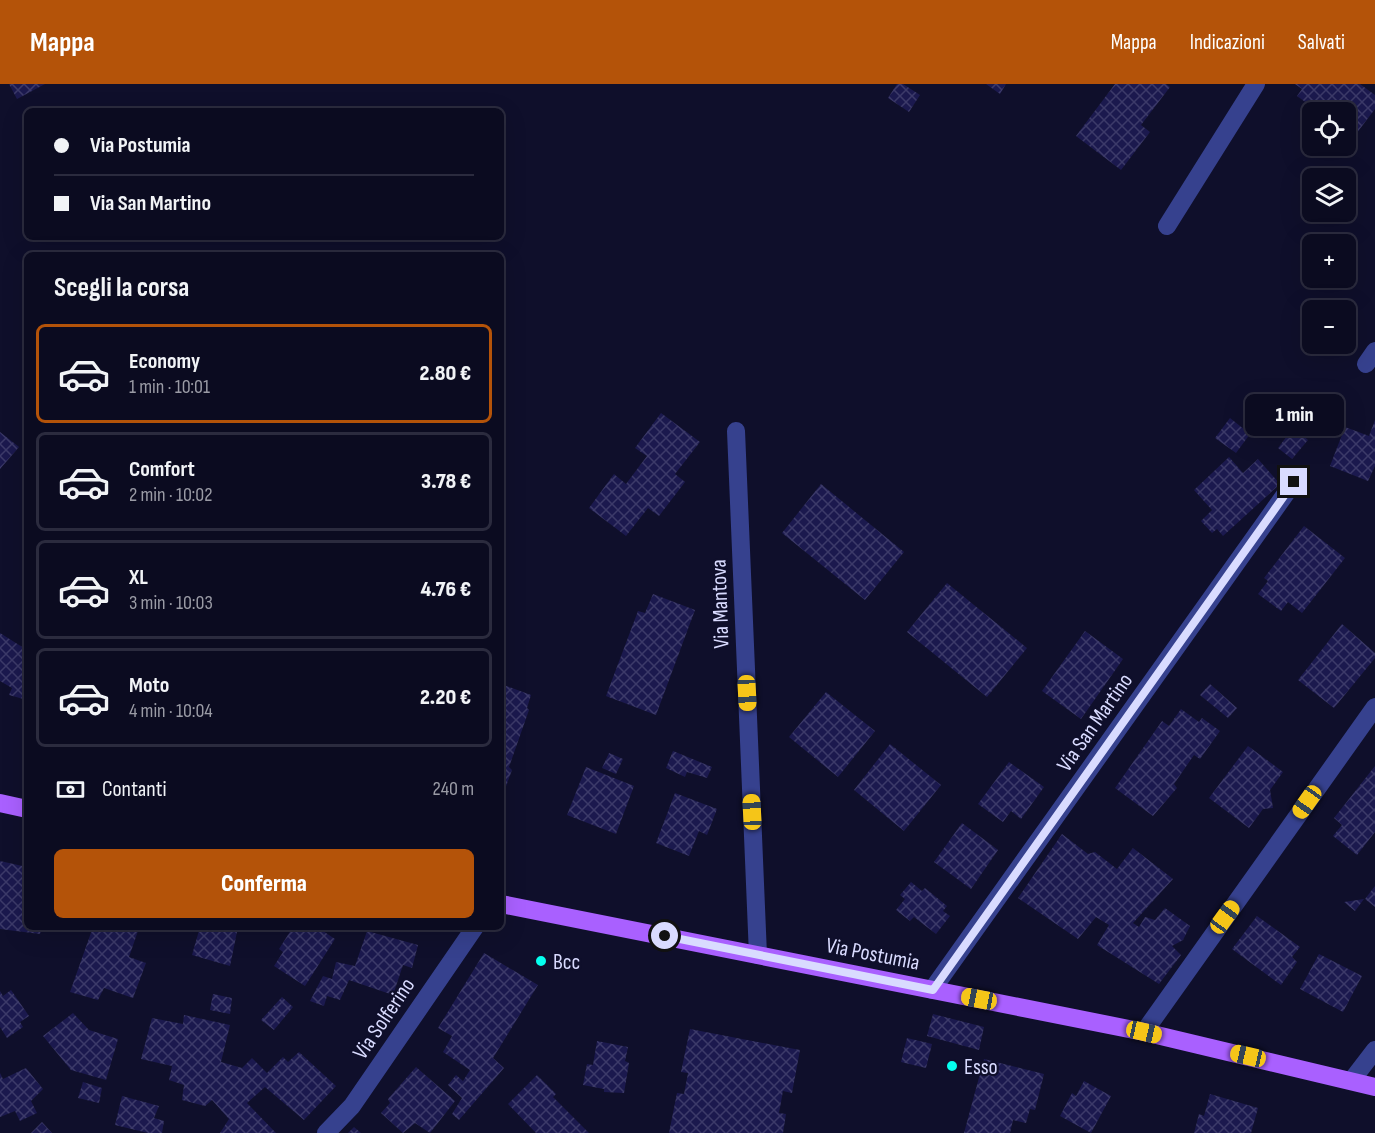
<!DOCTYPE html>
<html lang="it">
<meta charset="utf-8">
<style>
body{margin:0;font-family:"Sofia Sans Condensed",sans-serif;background:#19192d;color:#f1f3f6;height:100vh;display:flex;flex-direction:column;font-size:22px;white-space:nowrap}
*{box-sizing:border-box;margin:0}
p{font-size:20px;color:#9a9ba5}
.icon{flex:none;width:33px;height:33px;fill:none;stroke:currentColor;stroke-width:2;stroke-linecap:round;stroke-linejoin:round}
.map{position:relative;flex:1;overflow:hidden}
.sheet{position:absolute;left:24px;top:168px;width:480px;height:678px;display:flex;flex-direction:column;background:#0b0b20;border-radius:9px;box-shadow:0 6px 24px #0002,0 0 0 2px #2b2b3e}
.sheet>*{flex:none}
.guide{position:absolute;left:24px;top:24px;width:480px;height:132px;border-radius:9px;box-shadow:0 6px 24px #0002,0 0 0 2px #2b2b3e;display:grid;align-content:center;height:132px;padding:0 30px;background:#0b0b20}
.buttons{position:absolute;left:1302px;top:18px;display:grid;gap:12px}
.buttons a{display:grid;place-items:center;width:54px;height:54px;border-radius:9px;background:#0b0b20;box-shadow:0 6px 24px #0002,0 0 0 2px #2b2b3e;font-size:30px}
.end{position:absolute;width:27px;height:27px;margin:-14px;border:8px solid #d9dbff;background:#111;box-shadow:0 0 0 3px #111}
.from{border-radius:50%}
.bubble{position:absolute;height:42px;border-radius:9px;background:#0b0b20;box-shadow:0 6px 24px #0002,0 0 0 2px #2b2b3e;font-size:20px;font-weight:800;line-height:42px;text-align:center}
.car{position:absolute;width:18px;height:36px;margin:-18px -9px;border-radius:8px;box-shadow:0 0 4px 2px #0007;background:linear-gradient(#f5c518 24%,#345 0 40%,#f5c518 0 76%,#345 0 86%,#f5c518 0)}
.guide b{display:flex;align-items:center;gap:21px;height:57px;font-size:22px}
.guide b+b{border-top:2px solid #2b2b3e}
.guide i{width:15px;height:15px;background:#f1f3f6}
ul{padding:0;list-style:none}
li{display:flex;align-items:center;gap:18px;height:99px;margin:0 12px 9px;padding:0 18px;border:3px solid #2b2b3e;border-radius:9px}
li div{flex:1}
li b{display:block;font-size:22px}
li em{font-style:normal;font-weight:800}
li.current{border-color:#b45309}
li>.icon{width:54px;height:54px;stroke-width:1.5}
h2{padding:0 30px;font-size:27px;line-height:72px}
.pay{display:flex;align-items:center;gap:15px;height:66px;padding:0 30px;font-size:22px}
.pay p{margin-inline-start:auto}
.action{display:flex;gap:12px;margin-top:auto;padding:12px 30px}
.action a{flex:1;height:69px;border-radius:9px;background:#b45309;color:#fff;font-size:24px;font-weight:800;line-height:69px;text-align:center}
header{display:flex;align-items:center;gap:36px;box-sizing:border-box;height:84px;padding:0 30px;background:#b45309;color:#fff}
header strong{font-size:28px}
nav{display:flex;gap:33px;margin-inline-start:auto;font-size:21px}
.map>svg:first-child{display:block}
.building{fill:url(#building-cross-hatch)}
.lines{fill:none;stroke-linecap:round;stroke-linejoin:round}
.minor{stroke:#36418e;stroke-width:18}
.major{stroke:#a960ff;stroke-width:18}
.route{stroke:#d9dbff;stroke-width:8}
.poi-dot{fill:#05ffef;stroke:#0f0f2b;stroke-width:2}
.labels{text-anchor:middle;stroke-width:4.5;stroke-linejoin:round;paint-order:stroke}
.street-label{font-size:22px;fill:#d9dbff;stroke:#0f0f2b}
.poi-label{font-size:22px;fill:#d9dbff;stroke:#0f0f2b;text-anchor:start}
</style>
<header>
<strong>Mappa</strong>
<nav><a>Mappa</a><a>Indicazioni</a><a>Salvati</a></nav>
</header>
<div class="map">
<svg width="1375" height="1049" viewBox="0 0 1375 1049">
<defs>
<pattern id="building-cross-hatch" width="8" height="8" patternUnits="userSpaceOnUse" patternTransform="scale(1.5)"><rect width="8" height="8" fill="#1b194e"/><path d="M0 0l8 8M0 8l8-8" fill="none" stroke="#3c3a69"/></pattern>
</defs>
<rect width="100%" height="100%" fill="#0f0f2b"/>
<g class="building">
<polygon points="9,0 45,0 17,15"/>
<polygon points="897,0 903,0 920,11 909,28 888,14"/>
<polygon points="986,0 1006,0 1000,10"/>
<polygon points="1115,0 1166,0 1170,3 1141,41 1150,48 1121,86 1076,52"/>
<polygon points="1295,0 1360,0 1375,11 1375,25 1353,54 1346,48 1346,28 1319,28 1297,12 1302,5"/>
<polygon points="661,329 700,358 675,390 685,398 659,432 648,424 626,452 589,424 614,390 626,400 647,372 635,364"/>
<polygon points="1230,334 1250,350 1236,369 1215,354"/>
<polygon points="1375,336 1375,382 1368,397 1330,382 1345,343 1369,352"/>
<polygon points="1293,344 1308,356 1292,375 1278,364"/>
<polygon points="0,348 19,363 0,385"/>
<polygon points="1229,373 1243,389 1258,375 1280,400 1223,452 1217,445 1212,449 1201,437 1212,426 1194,406"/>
<polygon points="821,400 904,468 865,516 782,449"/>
<polygon points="1304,442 1345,474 1302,529 1288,518 1281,527 1258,510 1268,497 1264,494"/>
<polygon points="947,499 1027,564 987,613 907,548"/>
<polygon points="653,510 695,526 656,631 606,612 638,527 645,529"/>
<polygon points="1342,540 1375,569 1375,574 1334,624 1298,596"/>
<polygon points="1085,547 1123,575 1081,635 1042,607"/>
<polygon points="0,549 27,566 27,616 9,611 12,604 0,597"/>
<polygon points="501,600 531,611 527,624 529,626 509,683 512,686 505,705 501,704"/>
<polygon points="1210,600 1237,624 1228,634 1200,611"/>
<polygon points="826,608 875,647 838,693 789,653"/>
<polygon points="1181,625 1199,638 1202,634 1220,647 1200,675 1194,671 1174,700 1177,704 1153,732 1115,704 1162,637 1169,642"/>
<polygon points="890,660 941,701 904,747 854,706"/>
<polygon points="1248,662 1283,688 1270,706 1273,724 1263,725 1249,744 1209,714"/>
<polygon points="673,667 712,683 707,694 687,688 685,693 666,684"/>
<polygon points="609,669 623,675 616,690 602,684"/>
<polygon points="1009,678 1044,703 1021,735 1011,727 1003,738 978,720"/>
<polygon points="1375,682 1375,748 1357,771 1333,752 1342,741 1334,734"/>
<polygon points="586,683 634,702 616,750 567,731"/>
<polygon points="675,709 717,725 707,751 699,747 689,772 656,759"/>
<polygon points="962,739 998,766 971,805 934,778"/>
<polygon points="1062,750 1088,770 1095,768 1117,785 1133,764 1173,795 1133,839 1139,843 1145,833 1155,836 1165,824 1190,842 1183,856 1172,862 1181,871 1159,900 1097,861 1109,841 1096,833 1078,855 1018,814"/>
<polygon points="0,777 27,783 27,843 42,843 40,850 0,845"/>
<polygon points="911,798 922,807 925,804 947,822 943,827 950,832 936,850 914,833 910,837 896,826 905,815 900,811"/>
<polygon points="1375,802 1375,823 1365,815"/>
<polygon points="1364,815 1355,827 1344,818"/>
<polygon points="1257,832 1300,863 1292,873 1297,878 1281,901 1232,865"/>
<polygon points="56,843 71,843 70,847"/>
<polygon points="93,843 128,843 138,847 129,873 146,879 133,914 104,904 98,916 70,908"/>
<polygon points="200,843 238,843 230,882 192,871"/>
<polygon points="293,843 317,843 335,855 305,902 274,882 283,868 279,865"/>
<polygon points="367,847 418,861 412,884 403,881 393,911 349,896 340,916 327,912 324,922 310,917 323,892 332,895 336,878 355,882"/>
<polygon points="484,869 538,901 493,974 504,984 459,1036 452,1030 462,1014 448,1001 456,991 463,997 470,986 443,968 452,952 438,944"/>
<polygon points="1319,870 1362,892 1343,928 1300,905"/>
<polygon points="11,906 29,932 20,938 23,943 7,954 0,943 0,907 3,912"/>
<polygon points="213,910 232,914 230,930 210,926"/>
<polygon points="282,913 293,923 274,946 261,936"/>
<polygon points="73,929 89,946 118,955 106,996 71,986 43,952"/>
<polygon points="933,930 984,943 979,966 927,952"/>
<polygon points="184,931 230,941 221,978 242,984 252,974 267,989 283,973 288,978 299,968 336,1002 304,1036 265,1003 247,1019 276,1049 220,1049 229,1035 212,1016 205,1022 182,1016 184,1001 169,996 172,982 141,975 152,934 183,940"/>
<polygon points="690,945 800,966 792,1009 783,1007 779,1029 786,1030 783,1049 669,1049 677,1009 684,1010 688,989 681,988"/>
<polygon points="907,954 932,960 926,984 901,978"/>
<polygon points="597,957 628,963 625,977 629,979 624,1009 604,1008 604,1005 583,1001 587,980 593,981"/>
<polygon points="984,975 1044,990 1035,1026 1030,1025 1026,1039 1013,1036 1010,1049 964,1049"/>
<polygon points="416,983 455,1017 430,1049 415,1039 403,1049 381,1029 390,1019 388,1015"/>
<polygon points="26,984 43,1005 31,1017 37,1029 20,1037 15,1027 0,1033 0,989 3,995"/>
<polygon points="537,991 556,1010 553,1013 589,1049 536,1049 508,1020"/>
<polygon points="1084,997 1111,1012 1091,1049 1060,1032 1072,1009 1076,1012"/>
<polygon points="83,998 102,1004 99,1019 78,1014"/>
<polygon points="1210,1010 1258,1024 1251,1049 1194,1049 1199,1030 1204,1032"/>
<polygon points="122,1012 159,1022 154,1034 164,1037 162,1049 148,1049 115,1041"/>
<polygon points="42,1038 52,1049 31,1049"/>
<polygon points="354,1043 361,1049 348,1049"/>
</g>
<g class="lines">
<g class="minor">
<polyline points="1167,142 1256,0"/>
<polyline points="1366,280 1375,267"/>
<polyline points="736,347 758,871"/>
<polyline points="932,906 1294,398"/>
<polyline points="1144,948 1375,623"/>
<polyline points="1352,996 1375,966"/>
<polyline points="326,1049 352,1022 475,843"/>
</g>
<g class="major">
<polyline points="0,719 27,725"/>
<polyline points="501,820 1144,948 1375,1003"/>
</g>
</g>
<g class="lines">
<polyline class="route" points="665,852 933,906 1294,398"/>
</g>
<g class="poi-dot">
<circle cx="541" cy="877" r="6"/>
<circle cx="952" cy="982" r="6"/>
</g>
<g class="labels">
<g class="street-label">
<text transform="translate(719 520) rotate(-92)" y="8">Via Mantova</text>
<text transform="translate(1094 638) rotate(-55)" y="8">Via San Martino</text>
<text transform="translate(873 869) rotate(11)" y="8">Via Postumia</text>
<text transform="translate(383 934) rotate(-56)" y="8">Via Solferino</text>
</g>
<g class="poi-label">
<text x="553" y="885">Bcc</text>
<text x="964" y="990">Esso</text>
</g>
</g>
</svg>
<div class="buttons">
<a><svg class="icon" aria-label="locate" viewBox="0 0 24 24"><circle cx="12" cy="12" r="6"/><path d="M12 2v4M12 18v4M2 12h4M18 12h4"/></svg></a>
<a><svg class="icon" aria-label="layers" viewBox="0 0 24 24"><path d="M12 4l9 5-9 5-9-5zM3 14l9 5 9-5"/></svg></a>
<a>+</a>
<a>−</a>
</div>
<i class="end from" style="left:665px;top:852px"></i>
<i class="end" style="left:1294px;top:398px"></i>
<div class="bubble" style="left:1245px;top:310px;width:99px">1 min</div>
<i class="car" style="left:747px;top:609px;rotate:177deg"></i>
<i class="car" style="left:1307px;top:718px;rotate:215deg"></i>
<i class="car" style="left:752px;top:728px;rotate:357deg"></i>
<i class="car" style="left:1225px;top:833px;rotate:36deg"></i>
<i class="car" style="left:979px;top:915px;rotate:281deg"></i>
<i class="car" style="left:1144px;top:948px;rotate:103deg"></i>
<i class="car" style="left:1248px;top:972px;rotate:283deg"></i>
<div class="guide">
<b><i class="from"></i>Via Postumia</b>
<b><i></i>Via San Martino</b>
</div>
<section class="sheet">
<h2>Scegli la corsa</h2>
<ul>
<li class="current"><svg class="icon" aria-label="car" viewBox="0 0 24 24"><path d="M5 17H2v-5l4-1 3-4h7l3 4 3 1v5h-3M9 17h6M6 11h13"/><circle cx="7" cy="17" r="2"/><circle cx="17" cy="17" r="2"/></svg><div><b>Economy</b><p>1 min · 10:01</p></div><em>2.80 €</em></li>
<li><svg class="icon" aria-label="car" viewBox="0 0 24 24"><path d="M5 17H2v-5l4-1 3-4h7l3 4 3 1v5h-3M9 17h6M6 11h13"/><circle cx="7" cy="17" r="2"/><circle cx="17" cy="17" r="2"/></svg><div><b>Comfort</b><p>2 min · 10:02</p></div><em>3.78 €</em></li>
<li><svg class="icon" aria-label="car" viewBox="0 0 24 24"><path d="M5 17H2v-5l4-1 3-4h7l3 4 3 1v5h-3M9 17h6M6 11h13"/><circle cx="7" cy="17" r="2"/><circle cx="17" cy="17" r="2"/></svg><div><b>XL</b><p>3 min · 10:03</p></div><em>4.76 €</em></li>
<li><svg class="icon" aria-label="car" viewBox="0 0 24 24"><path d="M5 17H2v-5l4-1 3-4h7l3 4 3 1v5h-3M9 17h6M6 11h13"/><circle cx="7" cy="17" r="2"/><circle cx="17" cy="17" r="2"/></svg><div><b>Moto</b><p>4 min · 10:04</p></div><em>2.20 €</em></li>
</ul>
<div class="pay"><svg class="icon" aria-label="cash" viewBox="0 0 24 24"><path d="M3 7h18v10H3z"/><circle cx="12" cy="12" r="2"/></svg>Contanti<p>240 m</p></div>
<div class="action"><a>Conferma</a></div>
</section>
</div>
